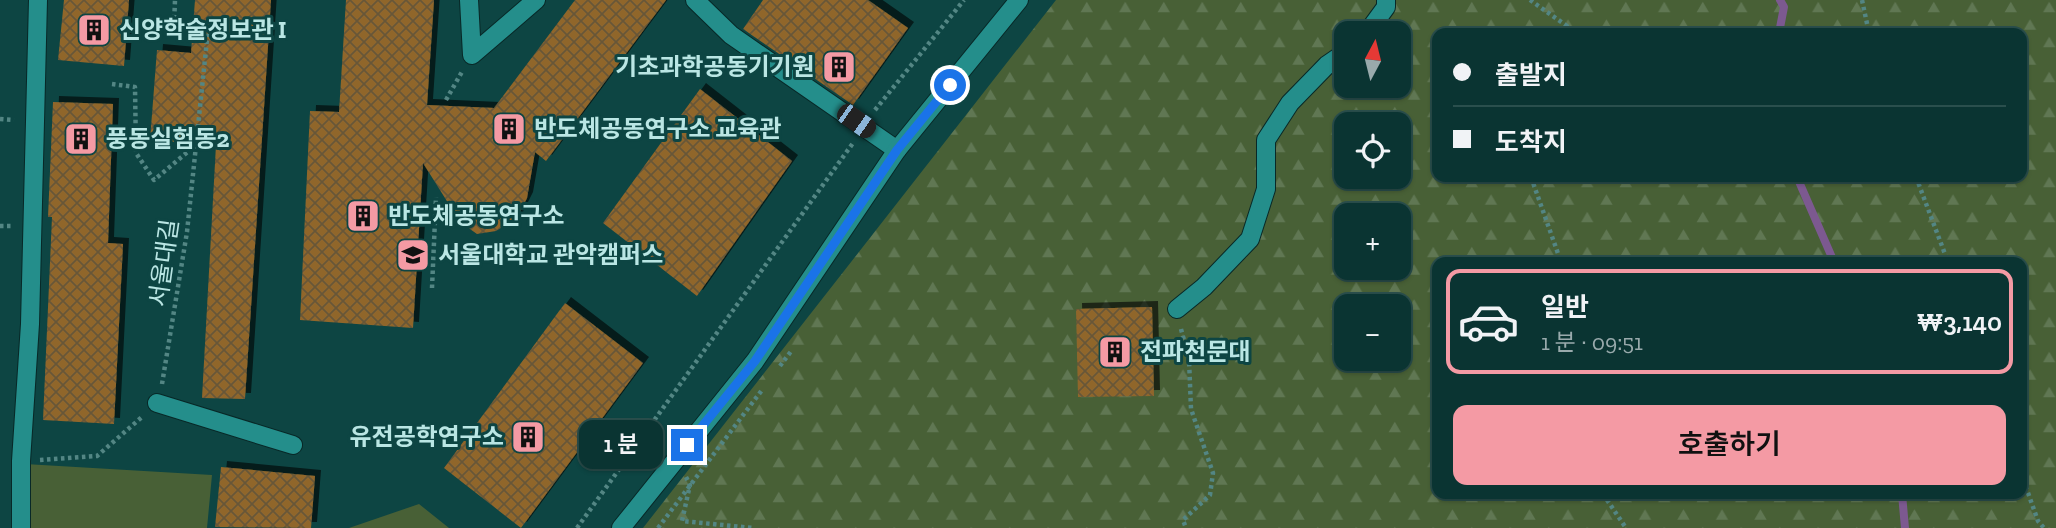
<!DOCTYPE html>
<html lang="ko">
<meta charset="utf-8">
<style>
body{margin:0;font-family:"Zilla Slab","Noto Sans KR",serif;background:#133c3a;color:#f1f3f6;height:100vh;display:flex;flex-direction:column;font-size:26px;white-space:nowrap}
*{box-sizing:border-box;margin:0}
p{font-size:23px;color:#99aaac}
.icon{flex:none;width:38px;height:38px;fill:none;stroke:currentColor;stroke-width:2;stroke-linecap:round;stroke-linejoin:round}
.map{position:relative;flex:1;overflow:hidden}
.panel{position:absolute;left:1432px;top:257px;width:595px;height:242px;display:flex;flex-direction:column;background:#0a3432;border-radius:14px;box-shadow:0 2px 5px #0004,0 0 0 2px #2a4f4d}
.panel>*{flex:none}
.banner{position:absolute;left:1432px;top:28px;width:595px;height:154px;border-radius:14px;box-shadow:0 2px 5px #0004,0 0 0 2px #2a4f4d;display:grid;align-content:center;height:154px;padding:0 21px;background:#0a3432}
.needle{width:46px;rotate:7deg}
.controls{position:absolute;left:1334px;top:21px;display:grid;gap:14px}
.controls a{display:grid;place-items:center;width:77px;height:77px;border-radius:14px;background:#0a3432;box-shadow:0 2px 5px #0004,0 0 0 2px #2a4f4d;font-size:35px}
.end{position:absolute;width:32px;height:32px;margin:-16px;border:9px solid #1a73e8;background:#fff;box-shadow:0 0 0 4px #fff}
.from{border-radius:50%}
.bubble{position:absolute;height:49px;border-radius:14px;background:#0a3432;box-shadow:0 2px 5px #0004,0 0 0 2px #2a4f4d;font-size:23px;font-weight:600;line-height:49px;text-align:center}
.car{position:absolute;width:21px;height:42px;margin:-21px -10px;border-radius:9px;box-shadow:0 0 5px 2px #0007;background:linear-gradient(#222 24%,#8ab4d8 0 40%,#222 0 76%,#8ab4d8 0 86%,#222 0)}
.banner b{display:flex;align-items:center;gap:24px;height:66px;font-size:26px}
.banner b+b{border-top:2px solid #2a4f4d}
.banner i{width:18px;height:18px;background:#f1f3f6}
ul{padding:12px 0 0;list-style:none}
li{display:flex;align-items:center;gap:21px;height:105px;margin:0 14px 10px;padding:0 7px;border:4px solid transparent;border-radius:14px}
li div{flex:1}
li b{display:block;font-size:26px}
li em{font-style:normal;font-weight:600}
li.active{border-color:#f49aa4}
li>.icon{width:63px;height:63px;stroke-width:1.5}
.primary-button{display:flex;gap:14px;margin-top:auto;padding:14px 21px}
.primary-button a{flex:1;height:80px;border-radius:14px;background:#f49aa4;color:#111;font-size:28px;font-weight:600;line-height:80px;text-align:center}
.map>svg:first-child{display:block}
.forest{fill:url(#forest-firs);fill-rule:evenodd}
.park{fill:#486036}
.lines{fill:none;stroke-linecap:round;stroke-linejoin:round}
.stream{stroke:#7c5990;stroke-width:8}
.building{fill:url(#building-cross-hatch);filter:url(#shadow)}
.minor-casing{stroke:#082827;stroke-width:20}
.path{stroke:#538684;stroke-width:4.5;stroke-dasharray:3.5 3.5;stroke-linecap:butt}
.minor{stroke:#248e8b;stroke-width:18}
.route{stroke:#1a73e8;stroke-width:9}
.labels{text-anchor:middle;stroke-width:6;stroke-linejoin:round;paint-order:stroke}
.poi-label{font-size:24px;font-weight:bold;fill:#bae6e4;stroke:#0d4543;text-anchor:start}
.street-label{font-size:24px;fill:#bae6e4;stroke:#0d4543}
</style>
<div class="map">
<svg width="2056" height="528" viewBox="0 0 2056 528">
<defs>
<pattern id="forest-firs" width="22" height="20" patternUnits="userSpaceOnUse" patternTransform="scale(1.75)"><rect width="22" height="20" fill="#486036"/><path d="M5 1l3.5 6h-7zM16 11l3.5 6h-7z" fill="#607753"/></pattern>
<pattern id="building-cross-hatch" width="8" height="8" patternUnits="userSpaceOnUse" patternTransform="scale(1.75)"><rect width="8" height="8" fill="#90662c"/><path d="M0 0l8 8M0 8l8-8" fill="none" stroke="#685737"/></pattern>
<filter id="shadow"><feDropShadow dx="6" dy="-6" stdDeviation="0" flood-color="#0009"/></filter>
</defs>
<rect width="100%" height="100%" fill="#0d4543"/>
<path class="forest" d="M1056,0H2056V528H643ZM1346,33H1398V86H1346ZM1437,33H2021V177H1437ZM1346,124H1398V177H1346ZM1346,215H1398V268H1346ZM1437,262H2021V494H1437ZM1346,306H1398V359H1346Z"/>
<g class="park">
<polygon points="25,464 212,475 207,528 24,528"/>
<polygon points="419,504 449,528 349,528"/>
</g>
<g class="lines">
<g class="stream">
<polyline points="1779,33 1784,7 1780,0"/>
<polyline points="1797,177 1834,262"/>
<polyline points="1902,494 1905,528"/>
</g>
</g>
<g class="building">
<polygon points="64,0 129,0 124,66 58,60"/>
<polygon points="195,0 271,0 245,399 202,398 216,145 150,140 157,50 191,53"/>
<polygon points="346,0 434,0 427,105 494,108 575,0 666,0 546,161 535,152 527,198 517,218 496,231 477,234 460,222 423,163 413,328 300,320 310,111 339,112"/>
<polygon points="763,0 868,0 908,28 853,105 743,29"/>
<polygon points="700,89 792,161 697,296 603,223"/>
<polygon points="53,102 113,104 108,243 123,244 114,424 43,420 52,217 48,217"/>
<polygon points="565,303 643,363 521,528 444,468"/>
<polygon points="1152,307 1154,396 1078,397 1076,309"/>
<polygon points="221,467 315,476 311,528 215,527"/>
</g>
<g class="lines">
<defs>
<g id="minor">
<polyline points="469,0 472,55 536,0"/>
<polyline points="695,0 731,35 897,150"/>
<polyline points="1367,33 1386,7 1386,0"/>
<polyline points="1177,309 1204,287 1250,239 1266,189 1266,140 1290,103 1327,65 1346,52"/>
<polyline points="157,403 293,445"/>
<polyline points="21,528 21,461 30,324 38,0"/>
<polyline points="621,528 755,361 897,150 1019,0"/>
</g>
</defs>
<use href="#minor" class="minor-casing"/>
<g class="path">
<polyline points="1530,0 1567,26 1567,33"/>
<polyline points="1862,0 1869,33"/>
<polyline points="112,84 135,87 136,153 154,180 196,145"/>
<polyline points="446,100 463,70"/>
<polyline points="875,110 964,0"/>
<polyline points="0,119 14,120"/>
<polyline points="1531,177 1561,262"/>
<polyline points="1916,177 1948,262"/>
<polyline points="0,226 13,226"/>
<polyline points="432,288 436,197"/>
<polyline points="1181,329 1189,359 1191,409 1213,473 1210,495 1183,520 1186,528"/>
<polyline points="780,366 792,350"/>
<polyline points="162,384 187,232 208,30 174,26 175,0"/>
<polyline points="40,460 97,456 142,417"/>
<polyline points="2021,473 2038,521 2044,528"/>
<polyline points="686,477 690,485 682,521 753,528"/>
<polyline points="1603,494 1626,528"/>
<polyline points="577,528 853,143"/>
<polyline points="658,528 762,390"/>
</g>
<use href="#minor" class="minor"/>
</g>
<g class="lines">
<polyline class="route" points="687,445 755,361 897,150 950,85"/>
</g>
<defs>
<symbol id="building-square" viewBox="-11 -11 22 22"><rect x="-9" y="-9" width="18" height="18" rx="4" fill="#f49aa4" stroke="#0d4543"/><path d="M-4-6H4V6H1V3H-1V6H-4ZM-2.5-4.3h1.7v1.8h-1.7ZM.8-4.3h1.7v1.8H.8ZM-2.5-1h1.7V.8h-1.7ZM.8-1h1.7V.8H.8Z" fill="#111"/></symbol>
<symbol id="university-square" viewBox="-11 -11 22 22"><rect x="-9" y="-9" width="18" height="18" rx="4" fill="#f49aa4" stroke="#0d4543"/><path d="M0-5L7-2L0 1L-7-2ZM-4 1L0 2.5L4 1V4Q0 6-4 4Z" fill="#111"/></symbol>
</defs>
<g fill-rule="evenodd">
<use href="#building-square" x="75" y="11" width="38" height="38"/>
<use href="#building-square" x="820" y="48" width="38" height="38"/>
<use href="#building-square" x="490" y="110" width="38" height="38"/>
<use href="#building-square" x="62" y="120" width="38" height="38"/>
<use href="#building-square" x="344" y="197" width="38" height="38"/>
<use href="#university-square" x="394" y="236" width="38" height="38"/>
<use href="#building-square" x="1096" y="333" width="38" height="38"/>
<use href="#building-square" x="509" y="418" width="38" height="38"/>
</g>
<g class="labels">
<g class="poi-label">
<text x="119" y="38">신양학술정보관 I</text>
<text x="814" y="75" text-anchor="end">기초과학공동기기원</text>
<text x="534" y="137">반도체공동연구소 교육관</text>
<text x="106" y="147">풍동실험동2</text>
<text x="388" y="224">반도체공동연구소</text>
<text x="438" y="263">서울대학교 관악캠퍼스</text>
<text x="1140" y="360">전파천문대</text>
<text x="504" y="445" text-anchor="end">유전공학연구소</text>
</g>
<g class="street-label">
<text transform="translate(164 263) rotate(-82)" y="8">서울대길</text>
</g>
</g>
</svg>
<div class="controls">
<a><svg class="needle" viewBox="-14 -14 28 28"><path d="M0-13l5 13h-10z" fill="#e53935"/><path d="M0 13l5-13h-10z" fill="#99aaac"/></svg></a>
<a><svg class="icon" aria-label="locate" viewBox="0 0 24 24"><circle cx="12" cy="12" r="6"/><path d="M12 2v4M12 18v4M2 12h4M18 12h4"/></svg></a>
<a>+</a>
<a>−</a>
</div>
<i class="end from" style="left:950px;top:85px"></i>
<i class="end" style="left:687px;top:445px"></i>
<div class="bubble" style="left:579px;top:420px;width:84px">1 분</div>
<i class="car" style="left:856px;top:121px;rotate:125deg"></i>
<div class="banner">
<b><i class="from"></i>출발지</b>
<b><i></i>도착지</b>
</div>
<section class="panel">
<ul>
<li class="active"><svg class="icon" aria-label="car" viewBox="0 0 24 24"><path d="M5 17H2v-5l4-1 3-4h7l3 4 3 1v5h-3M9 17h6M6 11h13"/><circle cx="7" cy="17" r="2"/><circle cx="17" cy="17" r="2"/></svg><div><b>일반</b><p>1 분 · 09:51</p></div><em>₩3,140</em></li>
</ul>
<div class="primary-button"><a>호출하기</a></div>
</section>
</div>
